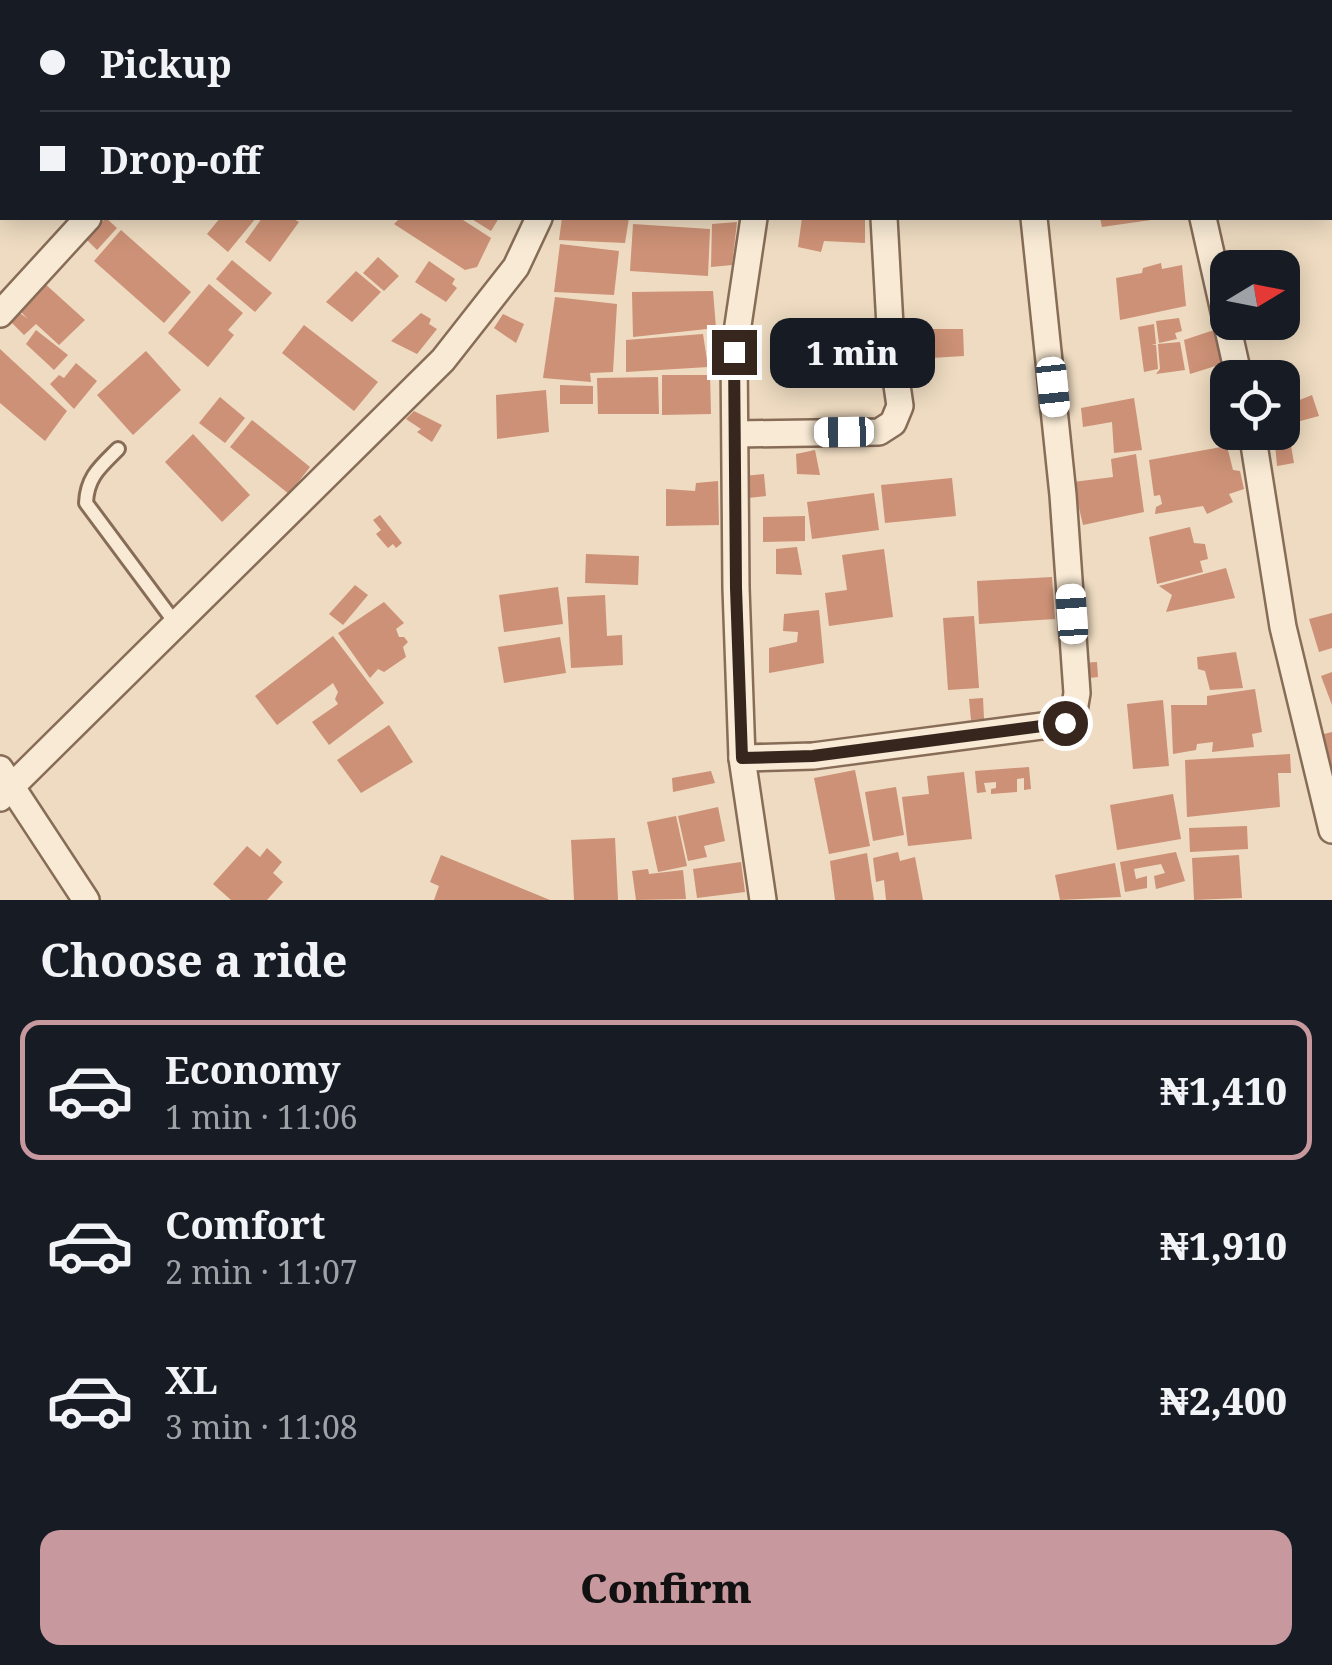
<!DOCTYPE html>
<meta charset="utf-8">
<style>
body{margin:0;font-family:"Noto Serif",serif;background:#20242c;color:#f1f3f6;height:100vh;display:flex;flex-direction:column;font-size:38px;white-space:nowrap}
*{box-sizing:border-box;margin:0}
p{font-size:32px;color:#9ea1a6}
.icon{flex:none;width:55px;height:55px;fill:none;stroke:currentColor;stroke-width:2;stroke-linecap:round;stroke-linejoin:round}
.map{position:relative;height:900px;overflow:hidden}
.panel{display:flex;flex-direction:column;background:#171b24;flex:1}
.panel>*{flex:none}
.banner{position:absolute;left:0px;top:0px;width:1332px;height:220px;box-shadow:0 5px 25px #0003;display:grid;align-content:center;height:220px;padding:0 40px;background:#171b24}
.needle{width:65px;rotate:80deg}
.controls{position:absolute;left:1210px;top:250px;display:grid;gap:20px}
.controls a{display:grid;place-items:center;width:90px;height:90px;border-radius:20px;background:#171b24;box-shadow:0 5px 25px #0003;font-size:50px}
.end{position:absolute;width:45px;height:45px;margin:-22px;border:12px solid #36261d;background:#fff;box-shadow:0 0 0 5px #fff}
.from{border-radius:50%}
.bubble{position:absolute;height:70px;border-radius:20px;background:#171b24;box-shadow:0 5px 25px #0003;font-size:32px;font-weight:800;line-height:70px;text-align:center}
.car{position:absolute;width:30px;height:60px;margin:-30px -15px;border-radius:12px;box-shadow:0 0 8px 2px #0007;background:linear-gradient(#fff 24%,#345 0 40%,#fff 0 76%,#345 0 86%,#fff 0)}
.banner b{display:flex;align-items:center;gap:35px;height:95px;font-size:38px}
.banner b+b{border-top:2px solid #363941}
.banner i{width:25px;height:25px;background:#f1f3f6}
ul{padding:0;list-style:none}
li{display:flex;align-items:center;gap:30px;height:140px;margin:0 20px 15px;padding:0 20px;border:5px solid transparent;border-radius:20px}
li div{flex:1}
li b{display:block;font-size:38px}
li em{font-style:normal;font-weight:800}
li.current{border-color:#c8989f}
li>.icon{width:90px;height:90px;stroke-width:1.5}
h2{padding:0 40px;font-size:45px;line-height:120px}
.action{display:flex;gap:20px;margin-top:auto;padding:20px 40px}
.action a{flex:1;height:115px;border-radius:20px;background:#c8989f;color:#111;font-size:40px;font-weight:800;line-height:115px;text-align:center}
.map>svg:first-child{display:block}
.building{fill:#cc9176}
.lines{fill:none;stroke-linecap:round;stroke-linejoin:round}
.lane-casing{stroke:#876c58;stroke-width:18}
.street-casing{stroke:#876c58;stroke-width:30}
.lane{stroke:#f8ead4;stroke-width:12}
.street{stroke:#f8ead4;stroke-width:25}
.route{stroke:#36261d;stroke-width:12}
</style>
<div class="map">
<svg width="1332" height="900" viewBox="0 0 1332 900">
<rect width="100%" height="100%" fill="#eedbc1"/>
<g class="building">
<polygon points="106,218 117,228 97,250 86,239"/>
<polygon points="220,218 256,218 228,252 207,234"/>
<polygon points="262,218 292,218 299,222 270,262 245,242"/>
<polygon points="400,218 460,218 491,238 477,267 465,270 394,224"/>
<polygon points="470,218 499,218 491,231"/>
<polygon points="562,218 629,218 625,243 559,240"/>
<polygon points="802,218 865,218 865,243 824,241 821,252 798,247"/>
<polygon points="1100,218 1151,218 1151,220 1102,227"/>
<polygon points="737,222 732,265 711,267 712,224"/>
<polygon points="633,224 710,229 708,276 630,271"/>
<polygon points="121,230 191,292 164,323 94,261"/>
<polygon points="560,244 619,251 614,295 554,292"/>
<polygon points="378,257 399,276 384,291 363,273"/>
<polygon points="232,260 272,293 255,312 216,279"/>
<polygon points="429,261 455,279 452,284 457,288 446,302 415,282"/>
<polygon points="1161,263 1162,269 1182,265 1186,306 1120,320 1116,278 1142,273 1143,268"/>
<polygon points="356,271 381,292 352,322 326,302"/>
<polygon points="43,282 85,320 59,345 36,324 24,335 5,316 13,308 28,319 18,309"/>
<polygon points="209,284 243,313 228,330 234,335 208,367 168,333"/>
<polygon points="713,291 716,328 633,337 632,292"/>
<polygon points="555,297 617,304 613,372 590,373 591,382 543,378"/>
<polygon points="421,313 431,319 429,324 437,329 417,354 391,341"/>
<polygon points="503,314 524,324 516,343 494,328"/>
<polygon points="1179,318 1182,331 1175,333 1177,339 1159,343 1156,321"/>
<polygon points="1154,324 1156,344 1151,345 1156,345 1158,369 1144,372 1138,327"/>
<polygon points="304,325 378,382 354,411 282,353"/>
<polygon points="924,329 963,329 964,356 931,358 931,350 925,347"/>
<polygon points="36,330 68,355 54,370 26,344"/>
<polygon points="1214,330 1222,364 1190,374 1184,340"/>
<polygon points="703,334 708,367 626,372 626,340"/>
<polygon points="1180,342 1185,370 1156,374 1160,369 1158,344"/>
<polygon points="0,349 67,411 45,441 0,403"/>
<polygon points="146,351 181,390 133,435 97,395"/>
<polygon points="76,363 97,381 74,409 50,384 59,375 64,378"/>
<polygon points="662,375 710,375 711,414 662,415"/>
<polygon points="658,377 659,414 598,414 597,378"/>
<polygon points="560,385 593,386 593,404 560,404"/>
<polygon points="546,390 549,432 497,439 496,395"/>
<polygon points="1312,395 1319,416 1293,423 1292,403"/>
<polygon points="220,397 245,418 225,443 199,423"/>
<polygon points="1134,398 1142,450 1114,453 1112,422 1083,427 1081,408"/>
<polygon points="414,411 442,425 432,442 417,432 421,429 406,419"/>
<polygon points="252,420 310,467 289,494 230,447"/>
<polygon points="1288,428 1294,463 1277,466 1274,432 1282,432 1282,429"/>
<polygon points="193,434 250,495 222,522 165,462"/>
<polygon points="1227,446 1233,470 1240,471 1244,489 1229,494 1233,502 1207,514 1203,506 1155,514 1156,507 1162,504 1160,495 1154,496 1149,460"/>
<polygon points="815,450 820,475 797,474 796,454"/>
<polygon points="1136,454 1144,512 1083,525 1073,482 1113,477 1111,459"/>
<polygon points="764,474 766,496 748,498 744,476"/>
<polygon points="952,478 956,516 885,523 881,485"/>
<polygon points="718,481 719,525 666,526 666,489 695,491 696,483"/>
<polygon points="874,493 879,530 812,539 807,502"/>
<polygon points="380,515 402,543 396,548 393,544 388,548 376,534 381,530 373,520"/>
<polygon points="805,516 805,541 763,542 763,517"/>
<polygon points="1190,527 1194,543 1205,544 1208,559 1200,561 1203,572 1157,584 1149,537"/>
<polygon points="797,547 802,575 776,574 776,549"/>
<polygon points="884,549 893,617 829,626 825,593 847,590 842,555"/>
<polygon points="586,554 639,556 638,585 585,583"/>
<polygon points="1226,568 1235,598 1166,612 1172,595 1159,586"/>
<polygon points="1052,577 1055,619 979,624 977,581"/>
<polygon points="355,585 368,595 343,625 329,614"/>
<polygon points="558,587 563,624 504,632 499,595"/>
<polygon points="605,595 607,636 622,635 623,665 571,668 567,597"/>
<polygon points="384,602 404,623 396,629 399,637 404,637 408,642 403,647 406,657 384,672 378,669 370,678 338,633"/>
<polygon points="819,610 824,663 769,673 769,648 797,642 798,632 783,631 784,614"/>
<polygon points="1332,613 1332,648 1319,652 1309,619"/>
<polygon points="974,616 979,688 948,690 943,618"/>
<polygon points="333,636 384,703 329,745 312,722 338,704 335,699 338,692 333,683 277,725 255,696"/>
<polygon points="560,637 566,673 504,683 498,647"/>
<polygon points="1236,652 1243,688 1210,690 1205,671 1198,669 1197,657"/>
<polygon points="1097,662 1098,677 1081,679 1079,663"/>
<polygon points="1332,672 1332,705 1321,676"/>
<polygon points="1255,689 1262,732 1252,734 1254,747 1212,752 1213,742 1197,744 1196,750 1173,754 1171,705 1207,705 1207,696"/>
<polygon points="983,698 984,719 971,720 969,699"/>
<polygon points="1163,700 1169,766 1133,769 1127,704"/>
<polygon points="389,725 413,762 361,793 337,760"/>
<polygon points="1332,732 1332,791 1316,736"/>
<polygon points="1290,754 1291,773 1278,773 1280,807 1187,817 1185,760"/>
<polygon points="1029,767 1031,789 1024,790 1024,778 1017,779 1017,792 991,794 991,789 996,788 996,782 984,783 986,792 977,793 975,771"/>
<polygon points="855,770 870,846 829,854 814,778"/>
<polygon points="711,771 715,783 673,792 672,778"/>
<polygon points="964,772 972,839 908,846 902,797 929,794 927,776"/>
<polygon points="896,787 904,835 873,841 865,792"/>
<polygon points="1173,794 1181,839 1117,850 1110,805"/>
<polygon points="718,807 725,841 704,846 707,857 688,861 678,816"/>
<polygon points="676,816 687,866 658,872 647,822"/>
<polygon points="1247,826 1248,849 1190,852 1189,828"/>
<polygon points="615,838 618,900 574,900 571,840"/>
<polygon points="247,846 260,857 267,848 282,862 273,873 283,882 267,900 231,900 213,884"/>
<polygon points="898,852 900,861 915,857 923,900 886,900 884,880 876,882 873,858"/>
<polygon points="1176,852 1185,881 1156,889 1154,876 1165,873 1161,864 1134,869 1136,879 1147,876 1147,888 1125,892 1120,862"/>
<polygon points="867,853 874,900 835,900 830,861"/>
<polygon points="441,855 550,900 434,900 439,886 430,882"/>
<polygon points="1239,855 1242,898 1194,900 1192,858"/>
<polygon points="741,862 745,892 697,898 693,869"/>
<polygon points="1115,863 1121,897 1060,900 1055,875"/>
<polygon points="648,869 649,874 683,870 686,899 636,900 632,871"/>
</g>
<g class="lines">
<defs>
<path id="lane" d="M118,449C100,467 87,477 86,503L176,624"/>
<g id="street">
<polyline points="1172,0 1172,2"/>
<polyline points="18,2 21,0"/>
<polyline points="303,2 306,0"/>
<polyline points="639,2 640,0"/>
<polyline points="881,2 884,0"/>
<polyline points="0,22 2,19"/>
<polyline points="0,185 2,186"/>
<polyline points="754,218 734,352 736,588 742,758 763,900"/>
<polyline points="1203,218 1239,378"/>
<polyline points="0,314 88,218"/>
<polyline points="1252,432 1283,627 1332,830"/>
<polyline points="736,434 879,432 893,423 900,406 891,344 884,218"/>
<polyline points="742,758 813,756 1065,723 1074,711 1077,693 1063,495 1034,218"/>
<polyline points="0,769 86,900"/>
<polyline points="0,798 443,360 516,267 539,218"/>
</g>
</defs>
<use href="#lane" class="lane-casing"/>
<use href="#street" class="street-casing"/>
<use href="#lane" class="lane"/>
<use href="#street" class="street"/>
</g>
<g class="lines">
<polyline class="route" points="734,352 736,588 742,758 813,756 1065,723"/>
</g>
</svg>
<div class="controls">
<a><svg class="needle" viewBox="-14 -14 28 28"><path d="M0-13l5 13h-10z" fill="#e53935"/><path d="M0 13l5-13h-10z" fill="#9ea1a6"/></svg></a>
<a><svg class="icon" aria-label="locate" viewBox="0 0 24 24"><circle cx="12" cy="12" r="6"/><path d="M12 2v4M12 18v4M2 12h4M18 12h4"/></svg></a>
</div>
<i class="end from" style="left:1065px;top:723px"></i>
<i class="end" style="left:734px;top:352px"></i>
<div class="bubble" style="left:770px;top:318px;width:165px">1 min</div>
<i class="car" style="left:1053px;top:387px;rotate:174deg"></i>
<i class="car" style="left:844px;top:432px;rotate:269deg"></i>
<i class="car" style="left:1072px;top:614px;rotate:356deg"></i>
<div class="banner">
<b><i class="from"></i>Pickup</b>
<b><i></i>Drop-off</b>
</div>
</div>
<section class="panel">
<h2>Choose a ride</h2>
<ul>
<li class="current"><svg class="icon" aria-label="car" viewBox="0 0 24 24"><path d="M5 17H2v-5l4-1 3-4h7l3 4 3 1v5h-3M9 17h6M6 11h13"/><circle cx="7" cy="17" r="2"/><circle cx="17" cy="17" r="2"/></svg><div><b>Economy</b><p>1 min · 11:06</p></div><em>₦1,410</em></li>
<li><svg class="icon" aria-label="car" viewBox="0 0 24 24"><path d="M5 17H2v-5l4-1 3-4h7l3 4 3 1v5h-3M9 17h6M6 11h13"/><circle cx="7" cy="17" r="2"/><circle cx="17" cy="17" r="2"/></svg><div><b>Comfort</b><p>2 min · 11:07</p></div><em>₦1,910</em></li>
<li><svg class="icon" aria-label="car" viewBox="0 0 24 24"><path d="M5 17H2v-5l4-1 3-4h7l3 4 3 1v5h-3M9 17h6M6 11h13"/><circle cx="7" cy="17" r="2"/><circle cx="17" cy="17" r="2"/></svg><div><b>XL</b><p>3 min · 11:08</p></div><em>₦2,400</em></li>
</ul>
<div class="action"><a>Confirm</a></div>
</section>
